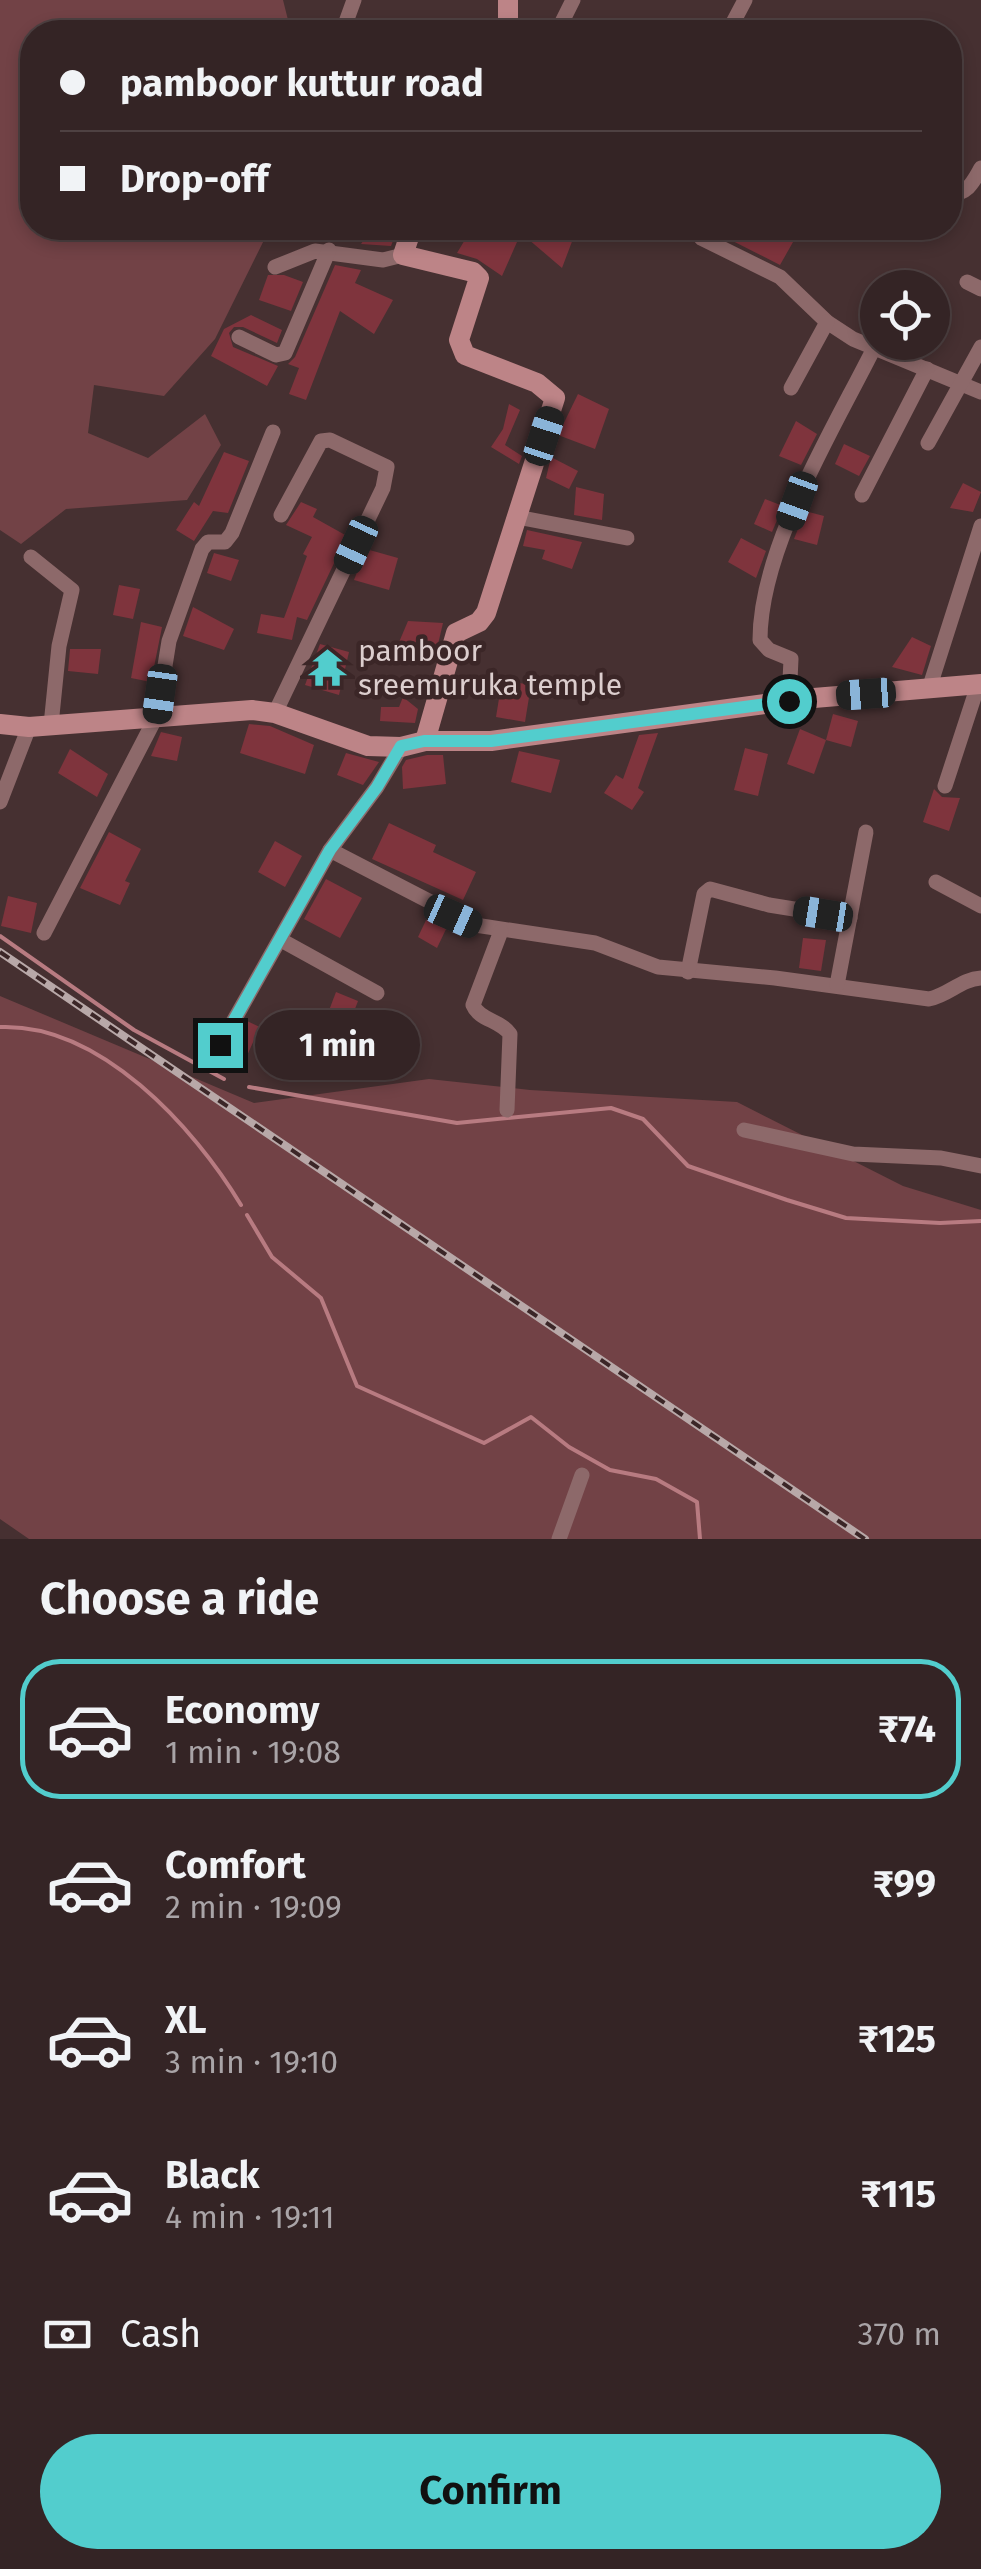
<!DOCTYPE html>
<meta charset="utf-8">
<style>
body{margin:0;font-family:"Fira Sans",sans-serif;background:#3c2c2d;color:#f1f3f6;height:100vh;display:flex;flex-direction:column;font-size:38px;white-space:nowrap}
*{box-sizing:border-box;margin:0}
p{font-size:32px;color:#a9a4a7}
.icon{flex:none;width:55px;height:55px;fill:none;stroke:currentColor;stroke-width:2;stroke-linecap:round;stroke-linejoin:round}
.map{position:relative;height:1539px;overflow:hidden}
.side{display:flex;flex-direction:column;background:#342425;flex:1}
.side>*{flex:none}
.banner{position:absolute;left:20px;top:20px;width:942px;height:220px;border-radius:40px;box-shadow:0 5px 15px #0003,0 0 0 2px #4e4142;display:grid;align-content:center;height:220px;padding:0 40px;background:#342425}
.buttons{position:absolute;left:860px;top:270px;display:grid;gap:20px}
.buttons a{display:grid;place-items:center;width:90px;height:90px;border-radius:50%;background:#342425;box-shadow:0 5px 15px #0003,0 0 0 2px #4e4142;font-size:50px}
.end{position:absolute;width:45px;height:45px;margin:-22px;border:12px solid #52cdcd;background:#111;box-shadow:0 0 0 5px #111}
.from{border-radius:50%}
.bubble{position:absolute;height:70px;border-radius:35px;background:#342425;box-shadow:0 5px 15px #0003,0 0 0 2px #4e4142;font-size:32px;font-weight:700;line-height:70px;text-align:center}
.car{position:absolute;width:30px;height:60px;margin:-30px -15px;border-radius:12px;box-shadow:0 0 8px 2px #0007;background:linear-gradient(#222 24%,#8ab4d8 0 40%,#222 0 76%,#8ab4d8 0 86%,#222 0)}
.banner b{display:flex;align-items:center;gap:35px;height:95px;font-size:38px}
.banner b+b{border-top:2px solid #4e4142}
.banner i{width:25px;height:25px;background:#f1f3f6}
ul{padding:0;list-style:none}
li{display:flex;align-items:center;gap:30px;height:140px;margin:0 20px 15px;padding:0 20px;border:5px solid transparent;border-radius:40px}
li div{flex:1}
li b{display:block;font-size:38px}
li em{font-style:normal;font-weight:700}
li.active{border-color:#52cdcd}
li>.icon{width:90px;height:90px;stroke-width:1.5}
h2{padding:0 40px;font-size:45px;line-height:120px}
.pay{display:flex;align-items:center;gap:25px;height:110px;padding:0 40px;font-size:38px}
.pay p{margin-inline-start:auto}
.button{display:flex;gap:20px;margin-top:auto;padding:20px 40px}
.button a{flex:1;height:115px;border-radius:60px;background:#52cdcd;color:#111;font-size:40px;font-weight:700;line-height:115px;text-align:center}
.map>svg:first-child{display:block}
.green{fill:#724246}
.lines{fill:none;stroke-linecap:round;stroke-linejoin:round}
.stream{stroke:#b87b81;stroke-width:4}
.building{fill:#7f343d}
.street{stroke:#8d696a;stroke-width:15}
.secondary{stroke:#bd8487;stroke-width:20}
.rail-casing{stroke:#b8a8a8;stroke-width:8}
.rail{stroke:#3b2627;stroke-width:4;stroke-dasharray:11;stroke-linecap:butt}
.route{stroke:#52cdcd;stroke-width:12}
.labels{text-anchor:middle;stroke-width:9;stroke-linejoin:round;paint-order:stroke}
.poi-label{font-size:30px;fill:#dccece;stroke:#3b2627;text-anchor:start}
</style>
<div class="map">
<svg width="981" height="1539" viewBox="0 0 981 1539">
<rect width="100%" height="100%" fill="#463031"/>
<g class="green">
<polygon points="0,0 283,0 291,32 32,32 32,228 270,228 215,339 164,396 94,385 88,433 148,458 205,414 221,445 187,500 66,509 21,544 0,530"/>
<polygon points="0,996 254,1103 429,1079 530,1090 737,1102 903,1186 981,1210 981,1539 29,1539 0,1519"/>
</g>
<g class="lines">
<g class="stream">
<polyline points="0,936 134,1030 224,1079"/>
<path d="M0,1027C100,1023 194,1127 241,1205"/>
<polyline points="249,1087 457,1123 611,1108 643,1119 688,1166 787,1200 846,1218 940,1223 981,1221"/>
<polyline points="247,1215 272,1257 321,1298 357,1386 484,1443 531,1417 569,1447 610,1470 656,1479 697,1502 700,1539"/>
</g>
</g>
<g class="building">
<polygon points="372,228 397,230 391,246 361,244"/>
<polygon points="472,228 570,228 576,231 562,268 521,233 502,276 477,259 457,253"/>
<polygon points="718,228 765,228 777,234 780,228 801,228 780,265 717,233"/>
<polygon points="335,265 361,270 355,283 393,300 374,334 340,311 306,400 289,394 299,368 288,364 295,357"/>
<polygon points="268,275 284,275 303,282 291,311 259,300"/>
<polygon points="251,315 282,330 277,343 243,327 234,327 229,333 233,347 278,366 267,386 211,356 224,329"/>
<polygon points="578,394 609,409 595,449 558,435"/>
<polygon points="509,404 520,410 505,445 522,456 519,464 491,447 503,429"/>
<polygon points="796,421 817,434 801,465 779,456"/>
<polygon points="844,444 870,456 859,476 835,464"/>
<polygon points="224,452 249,461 228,513 213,511 194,541 176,530 194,502 199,506"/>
<polygon points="551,457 578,471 569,489 546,478"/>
<polygon points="963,483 981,492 973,512 950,508"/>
<polygon points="576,487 604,494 602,520 574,515"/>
<polygon points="765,499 783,506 772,532 754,524"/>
<polygon points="301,502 317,509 313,517 347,536 307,620 297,617 292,640 257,633 261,614 284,618 307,556 303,554 312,537 286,525"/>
<polygon points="805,511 824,516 817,545 794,539"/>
<polygon points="527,530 582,542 572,569 542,559 545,550 523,546"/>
<polygon points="741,538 766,551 756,578 728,562"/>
<polygon points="366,549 398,558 389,590 354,580"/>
<polygon points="214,553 239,560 231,581 207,573"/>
<polygon points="119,585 140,589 133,619 113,615"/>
<polygon points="193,607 234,629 224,650 183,636"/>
<polygon points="408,621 443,623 435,657 394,654"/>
<polygon points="141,622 162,627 151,682 131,678"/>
<polygon points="912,637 931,646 922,675 892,667"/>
<polygon points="320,644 349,652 339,695 305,685"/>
<polygon points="70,649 101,649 98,674 68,671"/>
<polygon points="502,680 531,685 525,722 496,717"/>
<polygon points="403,697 418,709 415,723 380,721 381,707 399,707"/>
<polygon points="833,714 858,721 851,747 826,740"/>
<polygon points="249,724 270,726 314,745 305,774 240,753"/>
<polygon points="800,729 826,740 814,774 787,764"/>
<polygon points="161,732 182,737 177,761 151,756"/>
<polygon points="658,733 638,788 644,792 632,810 604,793 616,775 623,779 639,735"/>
<polygon points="745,748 768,754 758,796 734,790"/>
<polygon points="70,749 108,774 97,797 58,773"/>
<polygon points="519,751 560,760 551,793 511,782"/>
<polygon points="346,753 379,762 363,785 337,775"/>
<polygon points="427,755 443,755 446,784 403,789 402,767 406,760"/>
<polygon points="934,789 942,797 960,798 949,831 923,822"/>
<polygon points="389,823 436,845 433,852 476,872 463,900 372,859"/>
<polygon points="109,832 141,849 125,881 130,883 120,905 80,888"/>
<polygon points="275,841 302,856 285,887 258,872"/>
<polygon points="326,879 362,898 340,938 304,919"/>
<polygon points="8,896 37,903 31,933 1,926"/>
<polygon points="428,916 448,925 437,948 418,937"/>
<polygon points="803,938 826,940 821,971 799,968"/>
<polygon points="336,992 358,1001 350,1022 328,1013"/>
<polygon points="247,1021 274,1034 280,1021 301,1031 289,1057 254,1040 246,1058 230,1050"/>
</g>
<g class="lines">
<g class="street">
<polyline points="350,32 346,22 354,0"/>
<polyline points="557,32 573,0"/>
<polyline points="728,32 745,0"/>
<path d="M950,194C968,194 973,182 981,168"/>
<polyline points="707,228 701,238 780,277 827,322 853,339 981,392"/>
<polyline points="275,267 315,251 383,260 403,255"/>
<polyline points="967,282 981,289"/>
<polyline points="239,337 276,355 285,353 329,250"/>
<polyline points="791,388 827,322"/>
<polyline points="928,443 981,347"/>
<polyline points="862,495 927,369"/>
<polyline points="517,517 627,538"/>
<polyline points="31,557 72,590 59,646 51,725"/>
<polyline points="929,689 981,526"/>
<path d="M789,701L791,659L769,650L760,640C760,548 833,430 874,348"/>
<polyline points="275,713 383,488 387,467 330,440 321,441 281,515"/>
<polyline points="945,786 978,685"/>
<polyline points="0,802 29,727"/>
<path d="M330,850L475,925L595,943L658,967L775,978L929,999C949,995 961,979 981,978"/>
<polyline points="936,882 981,906"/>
<path d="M501,931L473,1005C479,1020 500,1020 510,1034L507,1110"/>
<polyline points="44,933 157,715 169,641 202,549 208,542 225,542 232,533 273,432"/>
<polyline points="281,940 377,993"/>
<polyline points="688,972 704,894 710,889 769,905 850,918"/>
<polyline points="837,985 866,832"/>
<polyline points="220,1045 330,850 377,787 401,747"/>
<polyline points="744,1130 853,1154 941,1158 981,1166"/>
<polyline points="559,1539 582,1475"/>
</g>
<g class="secondary">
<polyline points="508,0 508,32"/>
<polyline points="412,228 403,255 473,272 479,278 459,340 465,355 537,383 555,398 486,613 479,622 456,633 425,741"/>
<polyline points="0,724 29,727 252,710 275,713 368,746 401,747 425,741 491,741 802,699 981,684"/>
</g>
<defs>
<polyline id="rail" points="0,952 865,1539"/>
</defs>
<use href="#rail" class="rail-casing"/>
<use href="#rail" class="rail"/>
</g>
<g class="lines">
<polyline class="route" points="220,1045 330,850 377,787 401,746 424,741 491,741 789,701"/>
</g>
<defs>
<symbol id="temple-bare" viewBox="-9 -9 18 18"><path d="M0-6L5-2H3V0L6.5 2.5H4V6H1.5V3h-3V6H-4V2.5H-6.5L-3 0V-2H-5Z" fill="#52cdcd" stroke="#3b2627" stroke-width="2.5" paint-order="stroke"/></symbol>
</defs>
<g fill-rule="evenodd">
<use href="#temple-bare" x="300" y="640" width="55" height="55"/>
</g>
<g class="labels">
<g class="poi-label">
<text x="358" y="661">pamboor<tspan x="358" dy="34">sreemuruka temple</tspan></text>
</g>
</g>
</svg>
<div class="buttons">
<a><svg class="icon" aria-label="locate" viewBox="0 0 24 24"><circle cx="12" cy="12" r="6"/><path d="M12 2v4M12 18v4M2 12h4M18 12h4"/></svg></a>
</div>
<i class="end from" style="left:789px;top:701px"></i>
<i class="end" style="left:220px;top:1045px"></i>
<div class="bubble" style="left:255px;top:1010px;width:165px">1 min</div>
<i class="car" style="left:544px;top:436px;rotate:18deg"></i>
<i class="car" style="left:797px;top:501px;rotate:200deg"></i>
<i class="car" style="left:356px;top:545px;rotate:205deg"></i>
<i class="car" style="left:160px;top:694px;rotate:188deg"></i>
<i class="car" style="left:866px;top:694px;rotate:266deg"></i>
<i class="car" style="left:823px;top:914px;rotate:279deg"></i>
<i class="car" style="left:453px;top:916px;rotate:114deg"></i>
<div class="banner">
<b><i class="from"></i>pamboor kuttur road</b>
<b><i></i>Drop-off</b>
</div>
</div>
<section class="side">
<h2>Choose a ride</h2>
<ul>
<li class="active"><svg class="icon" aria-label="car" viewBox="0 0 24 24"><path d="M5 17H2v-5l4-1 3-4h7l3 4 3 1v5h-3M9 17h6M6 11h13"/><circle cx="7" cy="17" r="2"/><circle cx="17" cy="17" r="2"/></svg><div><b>Economy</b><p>1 min · 19:08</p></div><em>₹74</em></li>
<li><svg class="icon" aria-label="car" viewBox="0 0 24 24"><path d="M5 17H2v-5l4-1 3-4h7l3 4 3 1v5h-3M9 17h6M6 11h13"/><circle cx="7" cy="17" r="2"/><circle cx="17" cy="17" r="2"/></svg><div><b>Comfort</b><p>2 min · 19:09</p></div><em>₹99</em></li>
<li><svg class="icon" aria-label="car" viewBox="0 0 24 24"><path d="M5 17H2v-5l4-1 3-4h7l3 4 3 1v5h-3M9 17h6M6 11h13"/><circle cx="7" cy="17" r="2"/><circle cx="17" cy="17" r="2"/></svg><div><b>XL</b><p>3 min · 19:10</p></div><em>₹125</em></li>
<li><svg class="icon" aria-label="car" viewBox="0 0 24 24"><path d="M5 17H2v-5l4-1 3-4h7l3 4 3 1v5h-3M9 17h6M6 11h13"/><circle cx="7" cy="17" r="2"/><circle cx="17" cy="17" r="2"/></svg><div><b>Black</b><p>4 min · 19:11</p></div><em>₹115</em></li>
</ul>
<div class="pay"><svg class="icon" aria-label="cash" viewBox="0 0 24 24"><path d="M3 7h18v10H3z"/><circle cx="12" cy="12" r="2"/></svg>Cash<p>370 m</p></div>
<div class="button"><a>Confirm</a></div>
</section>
